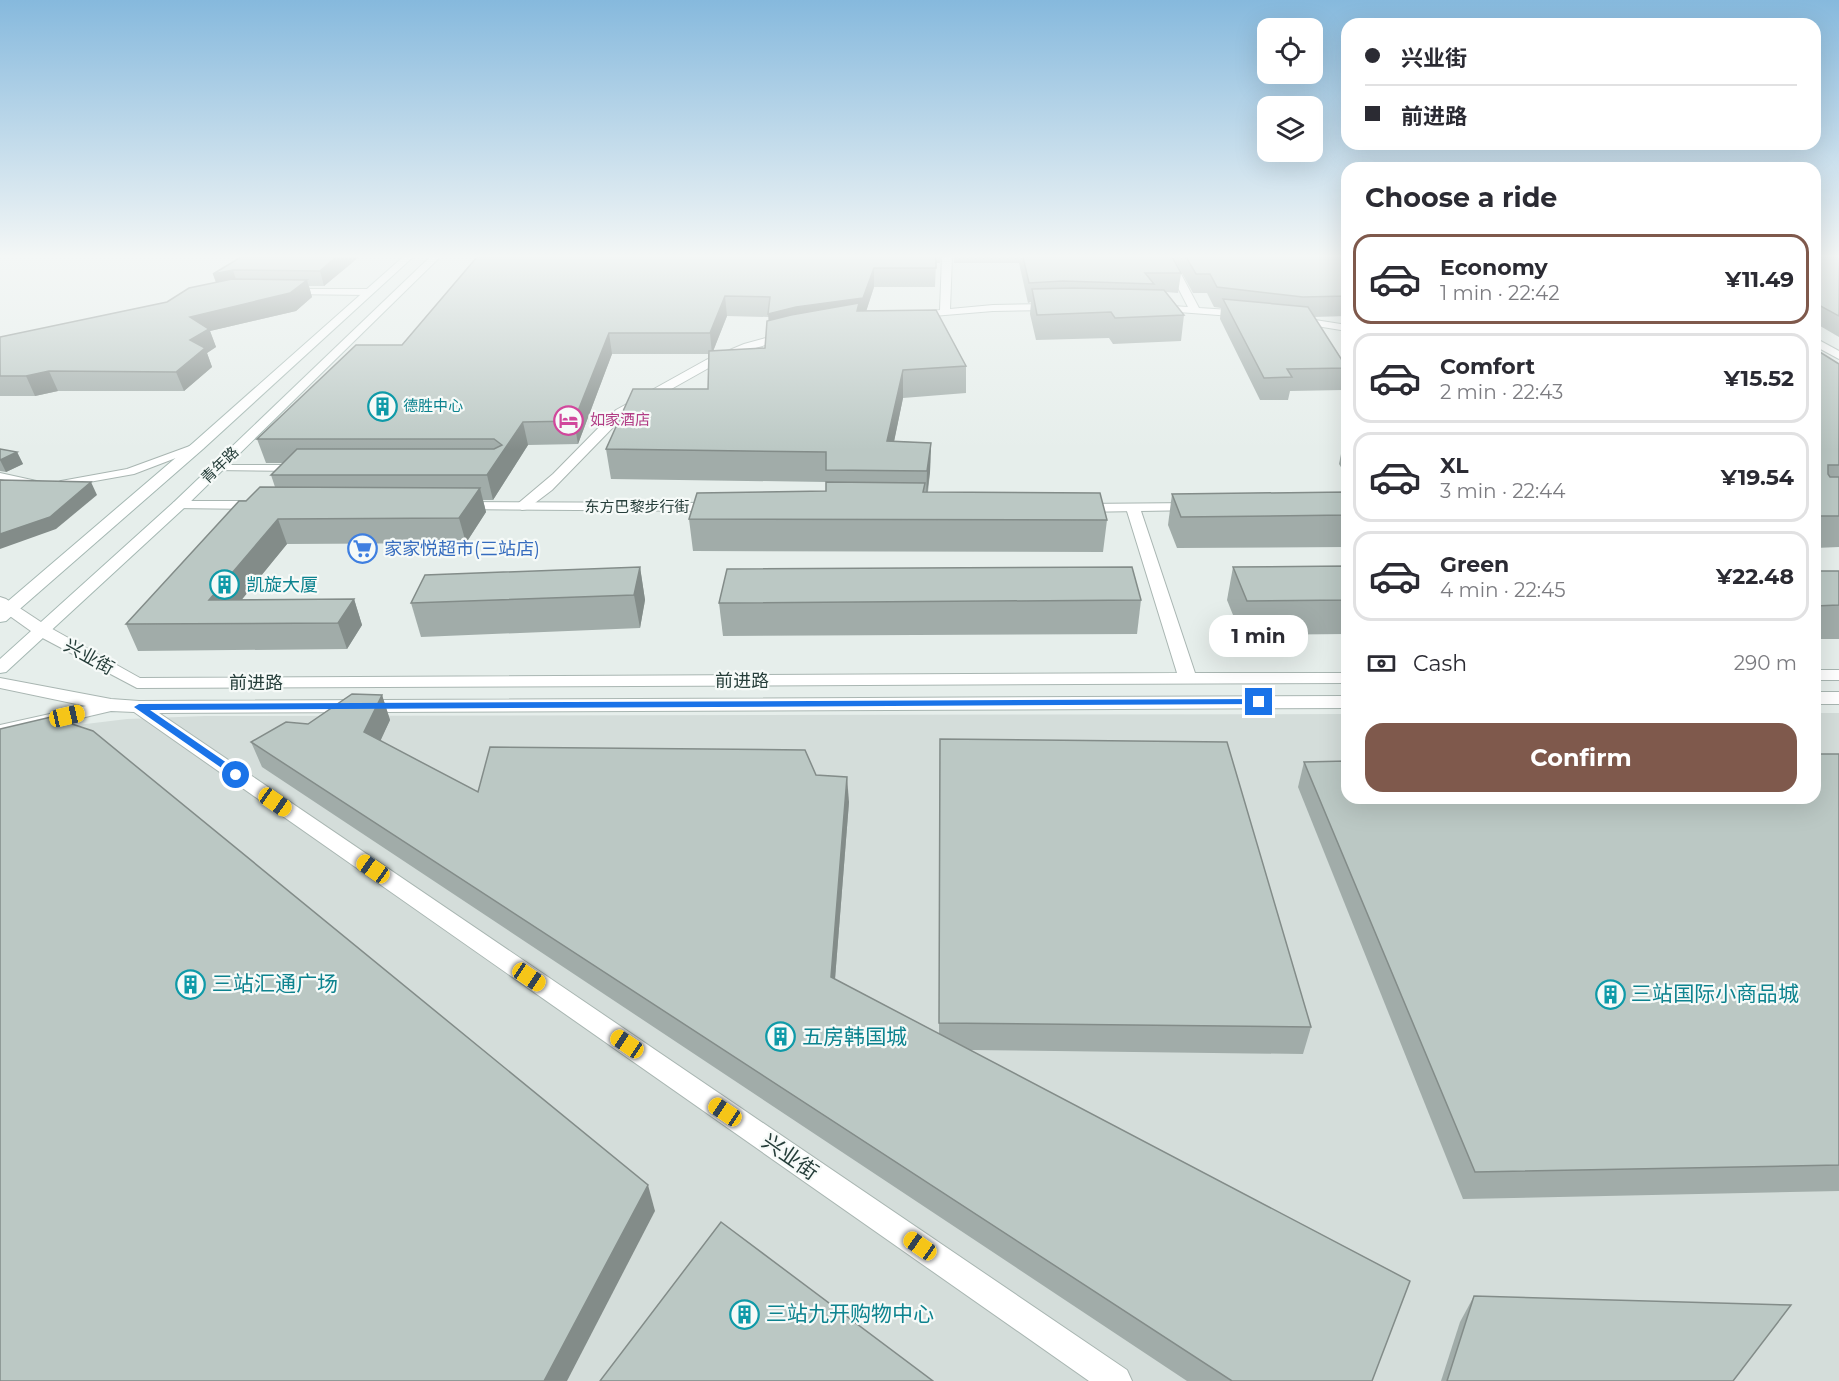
<!DOCTYPE html>
<meta charset="utf-8">
<style>
body{margin:0;font-family:Montserrat,"Noto Sans SC",sans-serif;background:#f7f7f7;color:#2b2b33;height:100vh;display:flex;flex-direction:column;font-size:22px;white-space:nowrap}
*{box-sizing:border-box;margin:0}
p{font-size:20px;color:#7c7c81}
.icon{flex:none;width:33px;height:33px;fill:none;stroke:currentColor;stroke-width:2;stroke-linecap:round;stroke-linejoin:round}
.map{position:relative;flex:1;overflow:hidden}
.side{position:absolute;left:1341px;top:162px;width:480px;height:642px;display:flex;flex-direction:column;background:#fff;border-radius:18px;box-shadow:0 6px 24px #0002}
.side>*{flex:none}
.top-card{position:absolute;left:1341px;top:18px;width:480px;height:132px;border-radius:18px;box-shadow:0 6px 24px #0002;display:grid;align-content:center;height:132px;padding:0 24px;background:#fff}
.buttons{position:absolute;left:1257px;top:18px;display:grid;gap:12px}
.buttons a{display:grid;place-items:center;width:66px;height:66px;border-radius:12px;background:#fff;box-shadow:0 6px 24px #0002;font-size:30px}
.end{position:absolute;width:27px;height:27px;margin:-14px;border:8px solid #1a73e8;background:#fff;box-shadow:0 0 0 3px #fff}
.from{border-radius:50%}
.bubble{position:absolute;height:42px;border-radius:18px;background:#fff;box-shadow:0 6px 24px #0002;font-size:20px;font-weight:700;line-height:42px;text-align:center}
.car{position:absolute;width:18px;height:36px;margin:-18px -9px;border-radius:8px;box-shadow:0 0 4px 2px #0007;background:linear-gradient(#f5c518 24%,#345 0 40%,#f5c518 0 76%,#345 0 86%,#f5c518 0)}
.top-card b{display:flex;align-items:center;gap:21px;height:57px;font-size:22px}
.top-card b+b{border-top:2px solid #e1e1e2}
.top-card i{width:15px;height:15px;background:#2b2b33}
ul{padding:0;list-style:none}
li{display:flex;align-items:center;gap:18px;height:90px;margin:0 12px 9px;padding:0 12px;border:3px solid #e1e1e2;border-radius:18px}
li div{flex:1}
li b{display:block;font-size:22px}
li em{font-style:normal;font-weight:700}
li.selected{border-color:#7f594c}
li>.icon{width:54px;height:54px;stroke-width:1.5}
h2{padding:0 24px;font-size:27px;line-height:72px}
.pay{display:flex;align-items:center;gap:15px;height:66px;padding:0 24px;font-size:22px}
.pay p{margin-inline-start:auto}
.action{display:flex;gap:12px;margin-top:auto;padding:12px 24px}
.action a{flex:1;height:69px;border-radius:18px;background:#7f594c;color:#fff;font-size:24px;font-weight:700;line-height:69px;text-align:center}
.map>svg:first-child{display:block}
.built{fill:#d4ddda}
.lines{fill:none;stroke-linecap:round;stroke-linejoin:round}
.service-casing{stroke:#a9b6b2;stroke-width:2}
.pedestrian-casing{stroke:#a9b6b2;stroke-width:2}
.minor-casing{stroke:#a9b6b2;stroke-width:2}
.tertiary-casing{stroke:#a9b6b2;stroke-width:2}
.secondary-casing{stroke:#a5b8b3;stroke-width:2}
.service{fill:#fff;fill-rule:evenodd}
.pedestrian{fill:#fff;fill-rule:evenodd}
.minor{fill:#fff;fill-rule:evenodd}
.tertiary{fill:#fff;fill-rule:evenodd}
.secondary{fill:#fff;fill-rule:evenodd}
.wall{fill:#a1aca9;fill-rule:evenodd}
.shaded-wall{fill:#838c89}
.building{fill:#bbc8c4;stroke:#838c89;stroke-width:1.5}
.route{fill:#1a73e8}
.labels{text-anchor:middle;stroke-width:4.5;stroke-linejoin:round;paint-order:stroke}
.far-culture-label{font-size:15px;fill:#0d838f;stroke:#f6faf8;text-anchor:start}
.far-hotel-label{font-size:15px;fill:#b23c85;stroke:#f6faf8;text-anchor:start}
.far-street-label{font-size:15px;fill:#263e3a;stroke:#f6faf8}
.shop-label{font-size:18px;fill:#366cbe;stroke:#f6faf8;text-anchor:start}
.culture-label{font-size:18px;fill:#0d838f;stroke:#f6faf8;text-anchor:start}
.street-label{font-size:18px;fill:#263e3a;stroke:#f6faf8}
.near-culture-label{font-size:21px;fill:#0d838f;stroke:#f6faf8;text-anchor:start}
.near-street-label{font-size:21px;fill:#263e3a;stroke:#f6faf8}
</style>
<div class="map">
<svg width="1839" height="1381" viewBox="0 0 1839 1381">
<rect width="100%" height="100%" fill="#e6eeeb"/>
<polygon class="built" points="1815,713 1839,713 1839,1381 0,1381 61,727 127,719 205,716 1347,714 1347,798 1815,798"/>
<g class="lines">
<defs>
<g id="service">
<polygon points="290,289 368,289 372,292 368,295 287,294 286,292"/>
<polygon points="198,443 204,446 202,448 134,474 61,487 55,484 61,481 127,469"/>
<polygon points="217,465 298,465 304,468 298,471 213,470 213,466"/>
<polygon points="0,473 41,482 43,484 37,487 0,479"/>
</g>
<g id="pedestrian">
<polygon points="179,501 259,501 266,505 259,509 174,508 172,505 174,502"/>
<polygon points="461,502 715,503 722,507 715,511 456,509 454,506"/>
<polygon points="1195,503 1200,504 1202,507 1200,510 1079,512 1072,508 1079,504"/>
</g>
<g id="minor">
<polygon points="942,257 952,257 950,309 993,305 1053,304 1058,307 1053,310 993,311 909,318 909,314 940,310"/>
<polygon points="1162,257 1172,257 1199,308 1245,311 1250,314 1245,317 1152,310 1151,308 1156,305 1188,307"/>
<polygon points="1296,317 1347,325 1347,331 1292,322 1291,320"/>
<polygon points="788,332 794,335 792,337 752,349 714,365 625,415 552,490 527,509 522,510 515,506 553,474 616,410 706,360 744,344"/>
<polygon points="1133,504 1140,508 1195,673 1347,673 1347,683 137,688 35,634 33,630 41,625 47,626 140,678 1177,673 1126,508"/>
<rect x="1815" y="670" width="24" height="10"/>
<polygon points="0,678 111,699 139,701 1347,696 1347,708 159,713 1127,1370 1132,1381 1089,1381 134,712 111,711 0,737 0,725 86,706 0,688"/>
<rect x="1815" y="692" width="24" height="12"/>
</g>
<g id="tertiary">
<polygon points="1815,338 1839,351 1839,359 1815,346"/>
<polygon points="0,597 6,599 47,626 49,630 47,634 35,634 0,609"/>
</g>
<g id="secondary">
<polygon points="403,257 413,257 203,449 6,621 0,622 0,608 193,443"/>
<polygon points="430,257 440,257 184,508 6,672 0,673 0,659 174,502"/>
</g>
</defs>
<use href="#service" class="service-casing"/>
<use href="#pedestrian" class="pedestrian-casing"/>
<use href="#minor" class="minor-casing"/>
<use href="#tertiary" class="tertiary-casing"/>
<use href="#secondary" class="secondary-casing"/>
<use href="#service" class="service"/>
<use href="#pedestrian" class="pedestrian"/>
<use href="#minor" class="minor"/>
<use href="#tertiary" class="tertiary"/>
<use href="#secondary" class="secondary"/>
</g>
<g class="wall">
<polygon points="241,257 359,257 324,286 309,286 312,297 296,311 210,331 216,347 207,353 212,367 184,391 58,391 35,396 0,396 0,337 167,302 216,283 213,274"/>
<path d="M477,257H941L940,263H936L935,287H874L866,311L966,366V393L903,398L894,441L931,443L930,472L928,492L1107,520L1103,552L693,551L689,519L826,491L827,482L611,479L606,449L708,389V354H612L578,444L528,445L493,500H483L486,512L466,543L287,544L241,600L354,599L362,625L347,649L138,651L126,624L246,501L275,487L271,475L283,463H266L257,439L402,345ZM727,316L769,317L765,348L713,351Z"/>
<polygon points="954,257 1172,257 1181,273 1178,293 1166,292 1184,315 1181,341 1113,344 1109,338 1036,340 1030,314 1031,302 1028,303 1019,263 954,263"/>
<polygon points="1173,257 1347,257 1347,316 1314,317 1347,367 1343,390 1290,391 1288,400 1260,400 1220,319 1221,308 1214,307 1207,293 1193,293"/>
<polygon points="1815,257 1839,257 1839,337 1815,323"/>
<polygon points="1815,349 1839,364 1839,547 1815,548"/>
<polygon points="1345,434 1347,434 1347,477 1339,464"/>
<polygon points="0,449 17,452 23,464 6,472 0,471"/>
<polygon points="1347,492 1347,547 1177,548 1168,525 1172,494"/>
<polygon points="1347,566 1347,634 1241,635 1227,600 1233,567"/>
<polygon points="640,567 645,600 640,628 421,637 411,603"/>
<rect x="1815" y="571" width="24" height="68"/>
<polygon points="1141,600 1137,634 723,636 719,603"/>
<polygon points="382,695 390,720 380,741 478,792 816,775 849,802 835,979 939,1034 940,739 1311,1027 1303,1054 969,1050 1372,1381 1187,1381 262,767 251,742 308,724"/>
<polygon points="1839,754 1839,1191 1463,1199 1298,787 1304,762"/>
<polygon points="1474,1296 1733,1381 1441,1381 1460,1322"/>
</g>
<g class="shaded-wall">
<polygon points="336,257 359,257 324,286 320,271"/>
<polygon points="874,268 874,287 864,318 770,335 768,314"/>
<polygon points="233,270 238,286 219,290 213,274"/>
<polygon points="307,280 312,297 296,311 210,331 216,347 207,353 212,367 184,391 176,372 190,340 190,317"/>
<polygon points="725,296 727,316 712,354 710,333"/>
<polygon points="609,333 612,354 578,444 574,421"/>
<polygon points="903,370 903,398 888,471 887,441"/>
<polygon points="49,371 58,391 35,396 26,376"/>
<polygon points="523,422 528,445 493,500 487,475"/>
<polygon points="931,443 930,472 926,501 927,471"/>
<polygon points="17,452 23,464 6,472 0,460"/>
<polygon points="91,482 97,495 56,529 0,549 0,534"/>
<polygon points="480,488 486,512 466,543 459,518"/>
<polygon points="278,519 287,544 222,624 209,600"/>
<polygon points="640,567 645,600 640,628 634,595"/>
<polygon points="354,599 362,625 347,649 338,623"/>
<polygon points="382,695 390,720 373,757 364,732"/>
<polygon points="847,777 849,802 833,1004 831,977"/>
<polygon points="648,1185 655,1211 567,1381 544,1381"/>
</g>
<g class="building">
<polygon points="241,257 336,257 320,271 233,270 213,274"/>
<polygon points="477,257 936,257 936,268 874,268 863,298 796,307 768,314 770,297 725,296 710,333 609,333 574,421 523,422 487,475 271,475 297,449 494,449 502,445 494,439 257,439 356,345 402,345"/>
<polygon points="1023,257 1172,257 1181,273 1145,273 1154,284 1063,281 1029,283"/>
<polygon points="1186,257 1347,257 1347,296 1303,297 1217,287 1210,274 1196,274"/>
<polygon points="1815,257 1839,257 1839,316 1815,303"/>
<polygon points="232,279 307,280 290,293 190,317 209,329 190,340 205,348 176,372 49,371 26,376 0,376 0,337 167,302 189,288"/>
<polygon points="1073,288 1164,290 1184,315 1115,318 1111,312 1037,315 1032,289"/>
<polygon points="1223,299 1308,307 1347,368 1287,369 1292,377 1264,378"/>
<polygon points="859,303 857,311 936,310 966,366 903,370 887,441 931,443 927,471 826,470 826,452 606,449 633,389 708,389 709,351 765,348 767,321 791,315"/>
<polygon points="1815,349 1839,364 1839,465 1828,465 1828,474 1830,477 1839,477 1839,516 1815,516"/>
<polygon points="0,449 17,452 0,460"/>
<polygon points="0,480 91,482 50,517 0,534"/>
<polygon points="826,482 925,483 923,492 1100,493 1107,520 689,519 697,493 826,491"/>
<polygon points="260,487 480,488 459,518 278,519 209,600 354,599 338,623 126,624 239,501 246,501"/>
<polygon points="1347,492 1347,515 1181,517 1172,494"/>
<polygon points="1347,566 1347,600 1247,601 1233,567"/>
<polygon points="640,567 634,595 411,603 425,575"/>
<polygon points="1132,567 1141,600 719,603 727,569"/>
<polygon points="1815,571 1839,571 1839,605 1815,606"/>
<polygon points="352,694 382,695 364,732 478,792 490,747 805,750 816,775 847,777 831,977 1410,1281 1372,1381 1232,1381 251,742 286,722 308,724"/>
<polygon points="51,717 93,731 648,1185 544,1381 0,1381 0,729"/>
<polygon points="940,739 1227,742 1311,1027 939,1023"/>
<polygon points="1815,754 1839,754 1839,1165 1475,1172 1304,762 1347,761 1347,798 1815,798"/>
<polygon points="721,1222 933,1381 600,1381"/>
<polygon points="1474,1296 1791,1305 1733,1381 1447,1381"/>
</g>
<linearGradient id="sky" x2="0" y2="1"><stop stop-color="#86b9dd"/><stop offset="0.57" stop-color="#f4f7f6"/><stop offset="1" stop-color="#f4f7f6" stop-opacity="0"/></linearGradient>
<rect width="1839" height="450" fill="url(#sky)"/>
<polygon class="route" points="1259,699 1262,700 1262,704 150,710 240,772 240,777 236,778 134,707 139,704"/>
<defs>
<symbol id="building-ring" viewBox="-11 -11 22 22"><circle r="9.5" fill="#f6faf8" stroke="#0f9aa8" stroke-width="1.5"/><path d="M-4-6H4V6H1V3H-1V6H-4ZM-2.5-4.3h1.7v1.8h-1.7ZM.8-4.3h1.7v1.8H.8ZM-2.5-1h1.7V.8h-1.7ZM.8-1h1.7V.8H.8Z" fill="#0f9aa8"/></symbol>
<symbol id="hotel-ring" viewBox="-11 -11 22 22"><circle r="9.5" fill="#f6faf8" stroke="#d1479c" stroke-width="1.5"/><path d="M-6-4.5h1.5V1H6V5H4.5V3h-9V5H-6ZM-4 0a1.8 1.8 0 1 1 3.6 0ZM.5 0V-2.5h3Q6-2.5 6 0Z" fill="#d1479c"/></symbol>
<symbol id="supermarket-ring" viewBox="-11 -11 22 22"><circle r="9.5" fill="#f6faf8" stroke="#3f7fe0" stroke-width="1.5"/><path d="M-6-5.5h2.5l.6 2H6L4.5 2H-2.5L-4.4-4H-6ZM-1.5 3.2a1.3 1.3 0 1 0 .1 0ZM3 3.2a1.3 1.3 0 1 0 .1 0Z" fill="#3f7fe0"/></symbol>
</defs>
<g fill-rule="evenodd">
<use href="#building-ring" x="366" y="390" width="33" height="33"/>
<use href="#hotel-ring" x="552" y="404" width="33" height="33"/>
<use href="#supermarket-ring" x="346" y="532" width="33" height="33"/>
<use href="#building-ring" x="208" y="568" width="33" height="33"/>
<use href="#building-ring" x="174" y="968" width="33" height="33"/>
<use href="#building-ring" x="1594" y="978" width="33" height="33"/>
<use href="#building-ring" x="764" y="1020" width="33" height="33"/>
<use href="#building-ring" x="728" y="1298" width="33" height="33"/>
</g>
<g class="labels">
<g class="far-culture-label">
<text x="403" y="411">德胜中心</text>
</g>
<g class="far-hotel-label">
<text x="590" y="425">如家酒店</text>
</g>
<g class="far-street-label">
<text transform="translate(220 465) rotate(-44)" y="5">青年路</text>
<text x="637" y="512">东方巴黎步行街</text>
</g>
<g class="shop-label">
<text x="384" y="555">家家悦超市(三站店)</text>
</g>
<g class="culture-label">
<text x="246" y="591">凯旋大厦</text>
</g>
<g class="street-label">
<text transform="translate(89 657) rotate(29)" y="6">兴业街</text>
<text x="742" y="687">前进路</text>
<text x="256" y="689">前进路</text>
</g>
<g class="near-culture-label">
<text x="212" y="991">三站汇通广场</text>
<text x="1631" y="1001">三站国际小商品城</text>
<text x="802" y="1044">五房韩国城</text>
<text x="766" y="1321">三站九开购物中心</text>
</g>
<g class="near-street-label">
<text transform="translate(790 1157) rotate(35)" y="7">兴业街</text>
</g>
</g>
</svg>
<div class="buttons">
<a><svg class="icon" aria-label="locate" viewBox="0 0 24 24"><circle cx="12" cy="12" r="6"/><path d="M12 2v4M12 18v4M2 12h4M18 12h4"/></svg></a>
<a><svg class="icon" aria-label="layers" viewBox="0 0 24 24"><path d="M12 4l9 5-9 5-9-5zM3 14l9 5 9-5"/></svg></a>
</div>
<i class="end from" style="left:236px;top:775px"></i>
<i class="end" style="left:1259px;top:702px"></i>
<div class="bubble" style="left:1209px;top:615px;width:99px">1 min</div>
<i class="car" style="left:67px;top:716px;rotate:77deg"></i>
<i class="car" style="left:275px;top:802px;rotate:125deg"></i>
<i class="car" style="left:373px;top:869px;rotate:305deg"></i>
<i class="car" style="left:529px;top:977px;rotate:124deg"></i>
<i class="car" style="left:627px;top:1044px;rotate:304deg"></i>
<i class="car" style="left:725px;top:1112px;rotate:304deg"></i>
<i class="car" style="left:920px;top:1246px;rotate:305deg"></i>
<div class="top-card">
<b><i class="from"></i>兴业街</b>
<b><i></i>前进路</b>
</div>
<section class="side">
<h2>Choose a ride</h2>
<ul>
<li class="selected"><svg class="icon" aria-label="car" viewBox="0 0 24 24"><path d="M5 17H2v-5l4-1 3-4h7l3 4 3 1v5h-3M9 17h6M6 11h13"/><circle cx="7" cy="17" r="2"/><circle cx="17" cy="17" r="2"/></svg><div><b>Economy</b><p>1 min · 22:42</p></div><em>¥11.49</em></li>
<li><svg class="icon" aria-label="car" viewBox="0 0 24 24"><path d="M5 17H2v-5l4-1 3-4h7l3 4 3 1v5h-3M9 17h6M6 11h13"/><circle cx="7" cy="17" r="2"/><circle cx="17" cy="17" r="2"/></svg><div><b>Comfort</b><p>2 min · 22:43</p></div><em>¥15.52</em></li>
<li><svg class="icon" aria-label="car" viewBox="0 0 24 24"><path d="M5 17H2v-5l4-1 3-4h7l3 4 3 1v5h-3M9 17h6M6 11h13"/><circle cx="7" cy="17" r="2"/><circle cx="17" cy="17" r="2"/></svg><div><b>XL</b><p>3 min · 22:44</p></div><em>¥19.54</em></li>
<li><svg class="icon" aria-label="car" viewBox="0 0 24 24"><path d="M5 17H2v-5l4-1 3-4h7l3 4 3 1v5h-3M9 17h6M6 11h13"/><circle cx="7" cy="17" r="2"/><circle cx="17" cy="17" r="2"/></svg><div><b>Green</b><p>4 min · 22:45</p></div><em>¥22.48</em></li>
</ul>
<div class="pay"><svg class="icon" aria-label="cash" viewBox="0 0 24 24"><path d="M3 7h18v10H3z"/><circle cx="12" cy="12" r="2"/></svg>Cash<p>290 m</p></div>
<div class="action"><a>Confirm</a></div>
</section>
</div>
